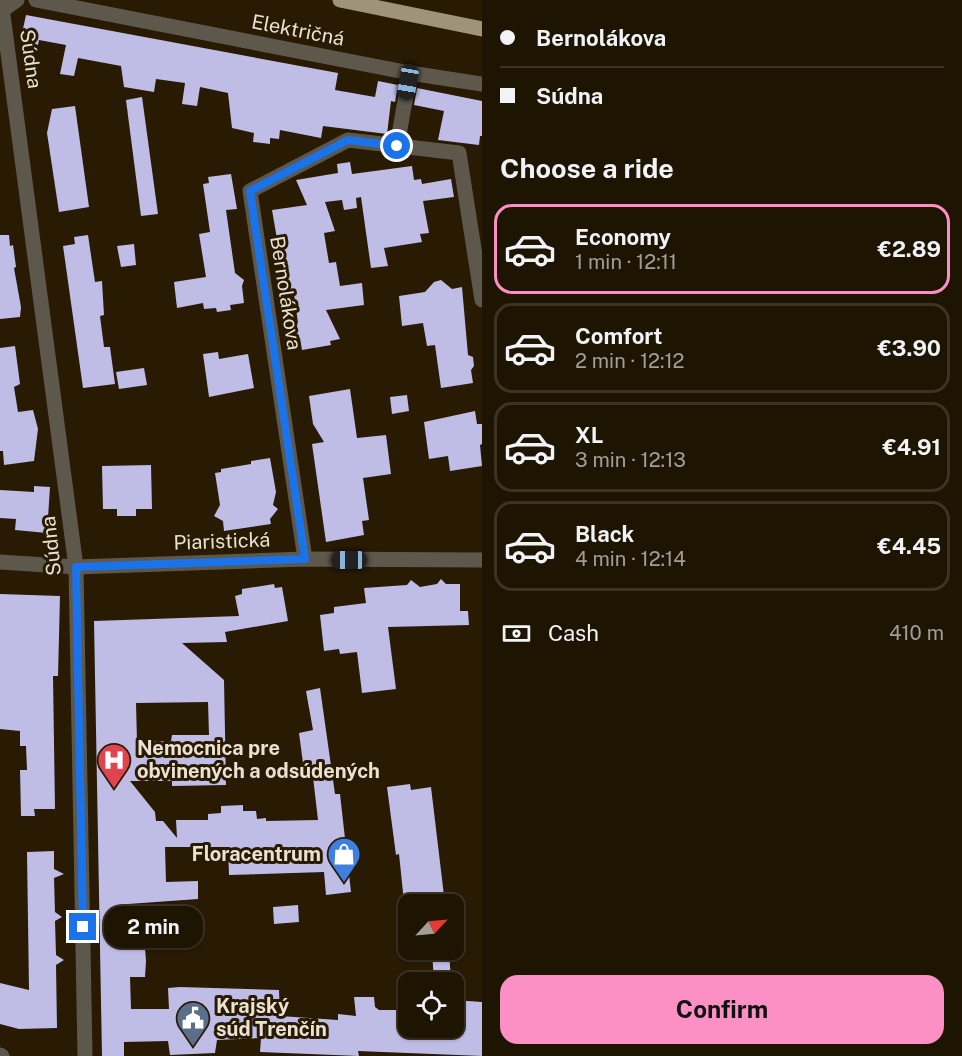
<!DOCTYPE html>
<meta charset="utf-8">
<style>
body{margin:0;font-family:"Public Sans",sans-serif;background:#261d0c;color:#f1f3f6;height:100vh;display:flex;flex-direction:column;font-size:22px;white-space:nowrap}
*{box-sizing:border-box;margin:0}
p{font-size:20px;color:#a19e99}
.icon{flex:none;width:33px;height:33px;fill:none;stroke:currentColor;stroke-width:2;stroke-linecap:round;stroke-linejoin:round}
.map{position:relative;flex:1;overflow:hidden}
.drawer{display:flex;flex-direction:column;background:#1e1402;width:480px}
.drawer>*{flex:none}
.hud{display:grid;align-content:center;height:132px;padding:0 18px;background:#1e1402}
.needle{width:39px;rotate:64deg}
.buttons{position:absolute;left:398px;top:894px;display:grid;gap:12px}
.buttons a{display:grid;place-items:center;width:66px;height:66px;border-radius:12px;background:#1e1402;box-shadow:0 2px 4px #0004,0 0 0 2px #3c3324;font-size:30px}
.end{position:absolute;width:27px;height:27px;margin:-14px;border:8px solid #1a73e8;background:#fff;box-shadow:0 0 0 3px #fff}
.from{border-radius:50%}
.bubble{position:absolute;height:42px;border-radius:18px;background:#1e1402;box-shadow:0 2px 4px #0004,0 0 0 2px #3c3324;font-size:20px;font-weight:700;line-height:42px;text-align:center}
.car{position:absolute;width:18px;height:36px;margin:-18px -9px;border-radius:8px;box-shadow:0 0 4px 2px #0007;background:linear-gradient(#222 24%,#8ab4d8 0 40%,#222 0 76%,#8ab4d8 0 86%,#222 0)}
.hud b{display:flex;align-items:center;gap:21px;height:57px;font-size:22px}
.hud b+b{border-top:2px solid #3c3324}
.hud i{width:15px;height:15px;background:#f1f3f6}
ul{padding:0;list-style:none}
li{display:flex;align-items:center;gap:18px;height:90px;margin:0 12px 9px;padding:0 6px;border:3px solid #3c3324;border-radius:18px}
li div{flex:1}
li b{display:block;font-size:22px}
li em{font-style:normal;font-weight:700}
li.on{border-color:#fc8fc3}
li>.icon{width:54px;height:54px;stroke-width:1.5}
h2{padding:0 18px;font-size:27px;line-height:72px}
.pay{display:flex;align-items:center;gap:15px;height:66px;padding:0 18px;font-size:22px}
.pay p{margin-inline-start:auto}
.action{display:flex;gap:12px;margin-top:auto;padding:12px 18px}
.action a{flex:1;height:69px;border-radius:18px;background:#fc8fc3;color:#111;font-size:24px;font-weight:700;line-height:69px;text-align:center}
main{display:flex;flex:1;min-height:0}
.map>svg:first-child{display:block}
.building{fill:#bfbde6;fill-rule:evenodd}
.lines{fill:none;stroke-linecap:round;stroke-linejoin:round}
.minor{stroke:#5e584c;stroke-width:15}
.major{stroke:#9f937b;stroke-width:15}
.route{stroke:#1a73e8;stroke-width:8}
.labels{text-anchor:middle;stroke-width:6;stroke-linejoin:round;paint-order:stroke}
.street-label{font-size:20px;fill:#ebe2d4;stroke:#281a03}
.poi-label{font-size:20px;font-weight:bold;fill:#ebe2d4;stroke:#281a03;text-anchor:start}
</style>
<main>
<div class="map">
<svg width="482" height="1056" viewBox="0 0 482 1056">
<rect width="100%" height="100%" fill="#281a03"/>
<g class="building">
<polygon points="26,15 338,73 335,90 375,97 378,81 398,85 395,102 391,101 387,134 323,126 321,138 280,130 279,139 270,138 270,144 253,142 254,133 232,128 228,93 200,87 197,106 182,104 185,83 156,79 154,92 124,87 121,66 78,58 74,76 60,74 66,45 39,40 38,45 21,38"/>
<polygon points="417,88 482,101 482,136 480,136 479,145 438,140 444,111 414,105"/>
<polygon points="142,97 158,214 141,216 126,100"/>
<polygon points="75,106 89,207 59,212 47,133 52,109"/>
<polygon points="350,162 352,174 412,166 414,180 421,179 422,184 451,179 454,197 423,201 429,233 420,234 422,242 384,248 388,266 371,268 361,197 356,198 357,208 344,210 342,200 325,202 335,231 324,233 329,263 336,262 340,286 362,283 364,305 326,310 340,339 330,341 331,345 302,350 300,338 295,338 292,324 298,323 294,294 288,295 286,291 272,210 307,205 296,180 338,173 337,164"/>
<polygon points="231,174 237,209 226,210 235,273 244,280 242,286 244,303 230,305 231,310 217,312 216,308 204,309 203,303 177,308 174,282 206,277 199,234 210,232 203,184 209,183 208,177"/>
<polygon points="0,235 9,235 10,246 13,245 16,267 14,268 21,307 20,317 0,319"/>
<polygon points="88,235 95,282 102,281 104,315 100,316 104,347 110,347 115,384 83,388 63,246 75,244 74,237"/>
<polygon points="134,244 136,265 121,267 117,246"/>
<polygon points="441,280 452,289 462,287 468,355 473,357 474,366 471,370 473,383 441,388 435,345 427,346 423,323 402,326 399,296 425,292 434,282"/>
<polygon points="15,346 20,384 14,387 18,412 33,410 38,429 34,461 4,465 3,451 0,451 0,348"/>
<polygon points="218,352 219,359 248,354 254,388 209,397 203,354"/>
<polygon points="144,368 147,385 119,389 116,372"/>
<polygon points="350,389 357,438 386,435 391,474 363,478 369,520 362,521 364,535 326,542 312,444 324,442 313,424 309,396"/>
<polygon points="407,395 409,411 392,414 390,397"/>
<polygon points="475,411 477,424 482,424 482,444 480,445 482,466 450,471 448,456 429,459 424,422"/>
<polygon points="270,458 276,492 273,505 278,509 270,519 271,524 224,531 223,521 214,516 220,505 215,473 221,472 221,469 251,464 251,461"/>
<polygon points="151,465 152,509 136,509 136,516 117,516 117,509 103,509 102,466"/>
<polygon points="34,486 50,487 47,533 15,530 16,519 0,518 0,490 34,492"/>
<polygon points="441,579 446,584 460,584 460,611 468,611 469,625 388,627 396,689 362,693 357,652 340,654 339,649 324,651 320,615 334,613 334,607 366,603 364,588 407,585 411,580 420,587 437,584"/>
<path d="M274,584L275,588L282,587L288,621L225,632L227,642L182,643L224,680L226,785L172,786V781H130L155,812L156,821H163L177,838L176,820H208V814L221,813V806L243,805V811H256L257,819L266,818V821L318,820L313,777L305,778L299,733L313,730L306,691L320,688L335,794H340L351,892L326,895L324,872L229,875L228,847H165L166,882L198,881V899L128,904L129,935H144L146,961L145,977H130L131,1009H169L168,988L180,987L279,990L280,1016L338,1020V1014L356,1016L354,997H374L375,1007L379,1010H408V1028H453V1000L482,1002V1056L358,1051L359,1056L260,1052L261,1038L217,1040L215,1053L170,1055L168,1041L124,1042V1056H102L94,621L239,616L235,596L242,594V589ZM208,702L209,735H172L171,741L137,742L136,703Z"/>
<polygon points="0,594 60,596 58,676 53,676 55,809 34,809 35,816 21,816 20,770 27,770 26,746 20,746 20,731 0,729"/>
<polygon points="410,784 411,790 431,787 445,904 428,904 428,899 404,902 399,854 396,855 387,787"/>
<polygon points="54,851 54,869 64,874 54,878 55,912 62,917 55,921 56,955 64,960 56,965 57,1028 19,1029 0,1024 0,983 29,990 27,852"/>
<polygon points="298,905 299,922 274,924 273,907"/>
<polygon points="432,950 449,950 451,982 434,982"/>
</g>
<g class="lines">
<g class="minor">
<polyline points="1,0 76,567 85,1056"/>
<polyline points="36,0 410,73 482,84"/>
<polyline points="3,10 17,0"/>
<polyline points="397,146 410,73"/>
<polyline points="305,559 250,191 348,140 459,153 482,300"/>
<polyline points="0,562 76,567 305,559 482,560"/>
<polyline points="0,1055 2,1056"/>
</g>
<polyline class="major" points="340,0 482,29"/>
</g>
<g class="lines">
<polyline class="route" points="83,927 76,567 305,559 250,191 348,140 397,146"/>
</g>
<defs>
<symbol id="hospital-pin" viewBox="-11 -11 22 30"><path d="M0 17L-7.5 6A9.5 9.5 0 1 1 7.5 6Z" fill="#e0444e" stroke="#281a03"/><path d="M-5-5h3v3.5h4V-5h3V5h-3V1.5h-4V5h-3Z" fill="#fff"/></symbol>
<symbol id="shop-pin" viewBox="-11 -11 22 30"><path d="M0 17L-7.5 6A9.5 9.5 0 1 1 7.5 6Z" fill="#3f7fe0" stroke="#281a03"/><path d="M-5-2.5h2.3a2.7 3.5 0 0 1 5.4 0H5L5.5 6h-11ZM-1.5-2.5h3a1.5 2.3 0 0 0-3 0Z" fill="#fff"/></symbol>
<symbol id="civic-pin" viewBox="-11 -11 22 30"><path d="M0 17L-7.5 6A9.5 9.5 0 1 1 7.5 6Z" fill="#5c6f8a" stroke="#281a03"/><path d="M-.6-6.5H3V-4.5H.6V-3L4-1V1h2V6H-6V1h2V-1L-.6-3ZM-1.2 2.5V6h2.4V2.5Z" fill="#fff"/></symbol>
</defs>
<g fill-rule="evenodd">
<use href="#hospital-pin" x="95" y="741" width="38" height="52"/>
<use href="#shop-pin" x="325" y="835" width="38" height="52"/>
<use href="#civic-pin" x="174" y="999" width="38" height="52"/>
</g>
<g class="labels">
<g class="street-label">
<text transform="translate(298 30) rotate(11)" y="7">Električná</text>
<text transform="translate(31 59) rotate(82)" y="7">Súdna</text>
<text transform="translate(286 293) rotate(81)" y="7">Bernolákova</text>
<text transform="translate(222 541) rotate(-2)" y="7">Piaristická</text>
<text transform="translate(51 546) rotate(-96)" y="7">Súdna</text>
</g>
<g class="poi-label">
<text x="137" y="755">Nemocnica pre<tspan x="137" dy="23">obvinených a odsúdených</tspan></text>
<text x="321" y="861" text-anchor="end">Floracentrum</text>
<text x="216" y="1013">Krajský<tspan x="216" dy="23">súd Trenčín</tspan></text>
</g>
</g>
</svg>
<div class="buttons">
<a><svg class="needle" viewBox="-14 -14 28 28"><path d="M0-13l5 13h-10z" fill="#e53935"/><path d="M0 13l5-13h-10z" fill="#a19e99"/></svg></a>
<a><svg class="icon" aria-label="locate" viewBox="0 0 24 24"><circle cx="12" cy="12" r="6"/><path d="M12 2v4M12 18v4M2 12h4M18 12h4"/></svg></a>
</div>
<i class="end from" style="left:397px;top:146px"></i>
<i class="end" style="left:83px;top:927px"></i>
<div class="bubble" style="left:104px;top:906px;width:99px">2 min</div>
<i class="car" style="left:408px;top:82px;rotate:190deg"></i>
<i class="car" style="left:349px;top:560px;rotate:270deg"></i>
</div>
<section class="drawer">
<div class="hud">
<b><i class="from"></i>Bernolákova</b>
<b><i></i>Súdna</b>
</div>
<h2>Choose a ride</h2>
<ul>
<li class="on"><svg class="icon" aria-label="car" viewBox="0 0 24 24"><path d="M5 17H2v-5l4-1 3-4h7l3 4 3 1v5h-3M9 17h6M6 11h13"/><circle cx="7" cy="17" r="2"/><circle cx="17" cy="17" r="2"/></svg><div><b>Economy</b><p>1 min · 12:11</p></div><em>€2.89</em></li>
<li><svg class="icon" aria-label="car" viewBox="0 0 24 24"><path d="M5 17H2v-5l4-1 3-4h7l3 4 3 1v5h-3M9 17h6M6 11h13"/><circle cx="7" cy="17" r="2"/><circle cx="17" cy="17" r="2"/></svg><div><b>Comfort</b><p>2 min · 12:12</p></div><em>€3.90</em></li>
<li><svg class="icon" aria-label="car" viewBox="0 0 24 24"><path d="M5 17H2v-5l4-1 3-4h7l3 4 3 1v5h-3M9 17h6M6 11h13"/><circle cx="7" cy="17" r="2"/><circle cx="17" cy="17" r="2"/></svg><div><b>XL</b><p>3 min · 12:13</p></div><em>€4.91</em></li>
<li><svg class="icon" aria-label="car" viewBox="0 0 24 24"><path d="M5 17H2v-5l4-1 3-4h7l3 4 3 1v5h-3M9 17h6M6 11h13"/><circle cx="7" cy="17" r="2"/><circle cx="17" cy="17" r="2"/></svg><div><b>Black</b><p>4 min · 12:14</p></div><em>€4.45</em></li>
</ul>
<div class="pay"><svg class="icon" aria-label="cash" viewBox="0 0 24 24"><path d="M3 7h18v10H3z"/><circle cx="12" cy="12" r="2"/></svg>Cash<p>410 m</p></div>
<div class="action"><a>Confirm</a></div>
</section>
</main>
